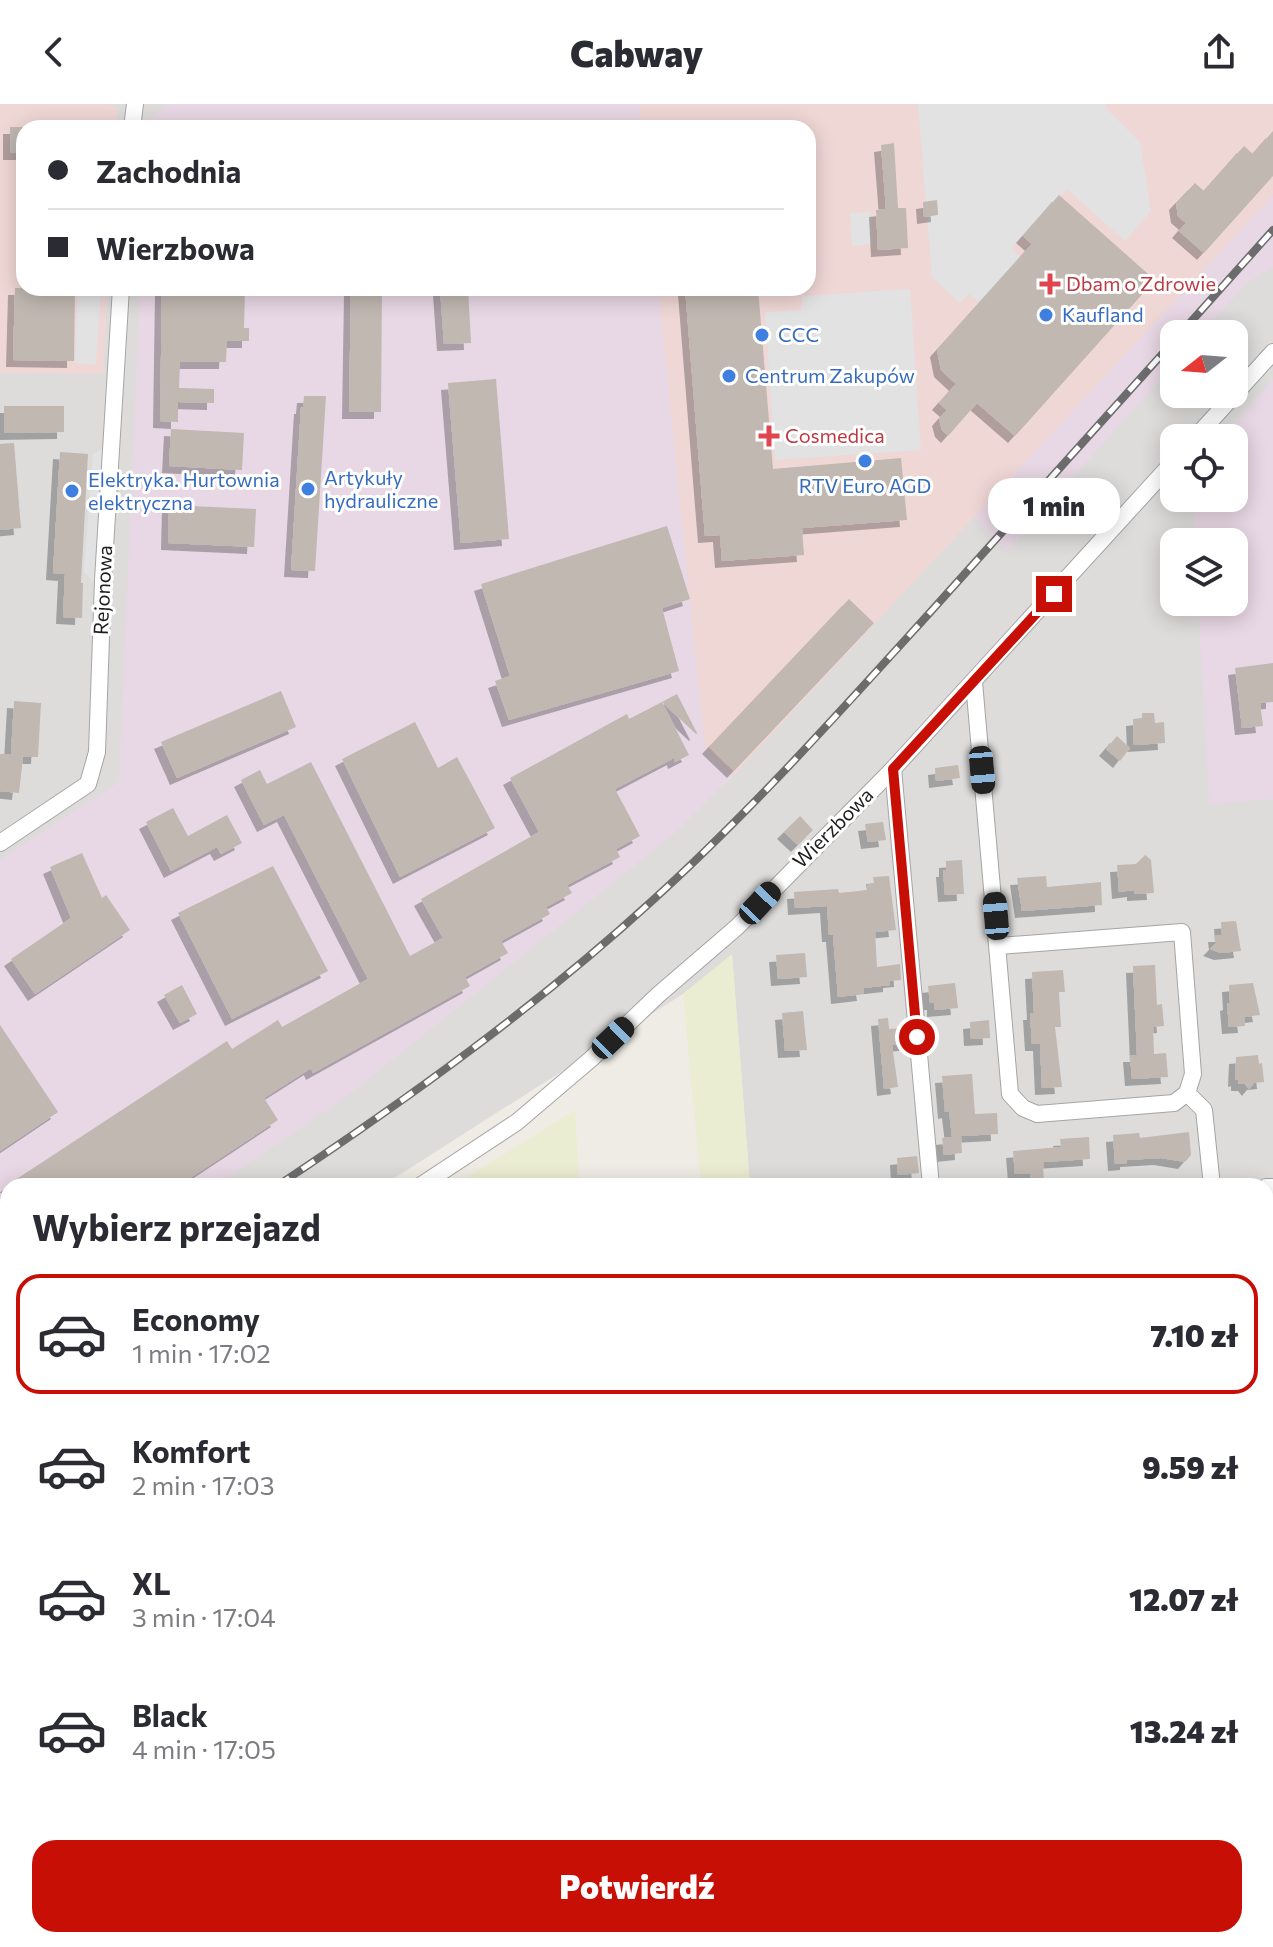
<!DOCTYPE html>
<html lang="pl">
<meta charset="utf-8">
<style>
body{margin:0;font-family:Commissioner,sans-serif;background:#f7f7f7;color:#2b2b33;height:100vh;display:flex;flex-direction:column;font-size:30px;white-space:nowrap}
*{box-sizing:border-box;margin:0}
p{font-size:26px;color:#7c7c81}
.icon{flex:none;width:44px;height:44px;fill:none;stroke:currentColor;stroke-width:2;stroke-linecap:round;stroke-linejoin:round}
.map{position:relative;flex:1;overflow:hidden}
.side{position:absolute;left:0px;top:1074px;width:1274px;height:770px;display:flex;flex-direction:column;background:#fff;border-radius:24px 24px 0 0;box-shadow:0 4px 20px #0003}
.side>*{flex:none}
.banner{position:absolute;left:16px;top:16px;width:800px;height:176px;border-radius:24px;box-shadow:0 4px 20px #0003;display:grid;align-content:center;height:176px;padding:0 32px;background:#fff}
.needle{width:52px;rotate:253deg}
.fabs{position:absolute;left:1160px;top:216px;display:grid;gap:16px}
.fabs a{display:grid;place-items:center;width:88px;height:88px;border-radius:16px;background:#fff;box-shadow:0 4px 20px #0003;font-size:40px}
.end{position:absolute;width:36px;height:36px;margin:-18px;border:10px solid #c70f06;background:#fff;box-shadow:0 0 0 4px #fff}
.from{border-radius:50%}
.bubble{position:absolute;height:56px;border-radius:24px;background:#fff;box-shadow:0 4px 20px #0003;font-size:26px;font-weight:800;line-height:56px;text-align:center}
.car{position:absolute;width:24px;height:48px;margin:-24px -12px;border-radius:10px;box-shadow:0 0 6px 2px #0007;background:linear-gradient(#222 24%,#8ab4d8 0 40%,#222 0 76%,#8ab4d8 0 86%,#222 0)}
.banner b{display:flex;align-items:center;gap:28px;height:76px;font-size:30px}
.banner b+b{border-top:2px solid #e1e1e2}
.banner i{width:20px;height:20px;background:#2b2b33}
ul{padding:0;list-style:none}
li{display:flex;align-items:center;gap:24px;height:120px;margin:0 16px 12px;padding:0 16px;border:4px solid transparent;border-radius:24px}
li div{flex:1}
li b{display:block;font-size:30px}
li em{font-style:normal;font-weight:800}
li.selected{border-color:#c70f06}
li>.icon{width:72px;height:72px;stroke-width:1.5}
h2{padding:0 32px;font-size:36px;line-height:96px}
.button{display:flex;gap:16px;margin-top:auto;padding:16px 32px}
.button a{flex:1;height:92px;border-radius:24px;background:#c70f06;color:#fff;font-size:32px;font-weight:800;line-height:92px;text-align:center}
header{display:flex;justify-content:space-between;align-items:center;height:104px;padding:0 32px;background:#fff;font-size:36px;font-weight:800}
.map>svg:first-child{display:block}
.residential{fill:#dddcdb;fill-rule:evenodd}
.commercial{fill:#efd7d5}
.industrial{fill:#e8d7e4}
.farmland{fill:#eaedd1}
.parking{fill:#e2e2e2}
.building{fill:#c0b8b1;filter:url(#shadow)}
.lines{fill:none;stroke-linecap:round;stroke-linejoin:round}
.minor-casing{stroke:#a5a5a5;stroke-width:18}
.minor{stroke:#fff;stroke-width:16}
.rail-casing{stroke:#6c6c6c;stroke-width:8}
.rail{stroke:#fff;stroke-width:5;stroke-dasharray:15;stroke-linecap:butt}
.route{stroke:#c70f06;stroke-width:10}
.health-dot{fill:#e0444e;stroke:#fff;stroke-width:3}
.shop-dot{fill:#3f7fe0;stroke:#fff;stroke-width:3}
.labels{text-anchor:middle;stroke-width:6;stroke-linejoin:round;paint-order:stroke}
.health-label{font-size:20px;fill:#be3a42;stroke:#fff;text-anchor:start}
.shop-label{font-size:20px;fill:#366cbe;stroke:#fff;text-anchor:start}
.street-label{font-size:20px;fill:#1e1e1e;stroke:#fff}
</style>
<header><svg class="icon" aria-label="back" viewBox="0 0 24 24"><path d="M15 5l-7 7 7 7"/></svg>Cabway<svg class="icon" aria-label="share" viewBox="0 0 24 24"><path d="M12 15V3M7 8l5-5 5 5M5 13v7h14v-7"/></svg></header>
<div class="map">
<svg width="1273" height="1843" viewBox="0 0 1273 1843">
<defs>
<filter id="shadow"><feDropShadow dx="-7" dy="7" stdDeviation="0" flood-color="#0004"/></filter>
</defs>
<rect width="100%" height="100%" fill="#efece5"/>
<path class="residential" d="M0,0H1273V1843H812L811,1836H1266V1082H750L732,851L683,890L382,1082H8V1320L0,1325ZM24,24H808V184H24ZM1174,230H1234V290H1174ZM1174,334H1234V394H1174ZM1174,438H1234V498H1174Z"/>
<g class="commercial">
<polygon points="0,0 109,0 118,5 117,24 24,24 24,184 108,184 103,270 0,269"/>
<polygon points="639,0 1273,0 1273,92 733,672 705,644 658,184 808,184 808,24 642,24"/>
</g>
<g class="industrial">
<polygon points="170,0 639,0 642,24 147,24 147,17"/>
<polygon points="1273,92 1273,163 1247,179 1201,230 1174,230 1174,260 1007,447 974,413"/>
<polygon points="140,184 658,184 705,644 733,672 675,729 345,994 214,1082 8,1082 8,1221 0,1227 0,756 119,678"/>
<polygon points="1273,275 1273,695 1209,700 1198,498 1234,498 1234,438 1195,438 1193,394 1234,394 1234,334 1223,334"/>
</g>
<g class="farmland">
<polygon points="732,850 750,1082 701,1082 683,890"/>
<polygon points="575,1006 579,1082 453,1082"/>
<polygon points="8,1366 8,1836 546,1836 546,1843 0,1843 0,1372"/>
</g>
<g class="parking">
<polygon points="918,0 1106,0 1106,4 1140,38 1151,107 1125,137 1067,85 1012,144 1021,155 980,199 969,190 960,199 932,173"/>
<polygon points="871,108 873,140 852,142 850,109"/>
<polygon points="78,184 101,184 96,261 75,259"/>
<polygon points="910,185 921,346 775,356 765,208 802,206 802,192"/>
<polygon points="105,344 95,479 84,468 93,350"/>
</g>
<g class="building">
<rect x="10" y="23" width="14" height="26"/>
<polygon points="1273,27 1273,72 1204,149 1179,127 1186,119 1178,112 1176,99 1195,79 1204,87 1244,42 1253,50"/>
<polygon points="894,39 898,104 906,104 908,144 878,146 876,106 886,105 881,41"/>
<polygon points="1059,91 1155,176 1015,332 977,299 948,332 942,326 939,315 947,306 939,299 956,280 941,266 937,246 1032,140 1023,132"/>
<polygon points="937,96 938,111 924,113 923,98"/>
<polygon points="15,184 75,184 74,257 13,256"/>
<polygon points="162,184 245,184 244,224 249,224 249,237 227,237 226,258 180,258 179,284 214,285 214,299 178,298 178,318 160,317"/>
<polygon points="351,184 382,184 381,308 349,308"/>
<polygon points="440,184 468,184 471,239 444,240"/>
<polygon points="685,184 758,184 773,365 901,354 907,416 802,424 804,451 722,457 720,431 705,432"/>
<polygon points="496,275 509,435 461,439 448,279"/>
<polygon points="304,292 326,292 315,467 291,466 301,303 303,303"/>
<polygon points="4,302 64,302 64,328 4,329"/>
<polygon points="171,325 244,329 242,366 169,362"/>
<polygon points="14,339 21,424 0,426 0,340"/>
<polygon points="60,348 88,350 81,479 83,479 82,514 63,513 65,470 53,469"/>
<polygon points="169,401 256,405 254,443 168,439"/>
<polygon points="667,422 690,495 662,504 679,567 509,616 495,577 510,572 481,480"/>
<polygon points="849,495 874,519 734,667 709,643"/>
<polygon points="1273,559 1273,598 1260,599 1263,622 1242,624 1235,564"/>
<polygon points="281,587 296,623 177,674 161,638"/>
<polygon points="677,590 697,629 696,630 662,598"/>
<polygon points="14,597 41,599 38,653 23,653 19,689 0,687 0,650 11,650"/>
<polygon points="662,598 689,651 675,658 674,654 615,685 640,732 616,745 620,753 567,781 572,789 546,803 550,810 501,837 508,849 465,873 470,882 313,969 311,964 264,994 278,1016 178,1082 6,1082 227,937 232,945 278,916 282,923 368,875 284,711 264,721 241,676 260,666 267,680 311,658 410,852 443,834 421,795 539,728 510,674 627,610 629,615"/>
<polygon points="1142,609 1154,609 1155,619 1164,618 1165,639 1134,641 1133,615 1142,614"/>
<polygon points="415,618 438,664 457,653 495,724 400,773 342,655"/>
<polygon points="1117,632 1130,644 1120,657 1106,645"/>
<polygon points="958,661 960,674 936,677 935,664"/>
<polygon points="173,704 188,732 227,711 242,739 221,750 217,743 171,767 146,718"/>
<polygon points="800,712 813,726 798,741 784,728"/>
<polygon points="883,718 886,736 868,738 865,720"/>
<polygon points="82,749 102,794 106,791 130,826 35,890 11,855 71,814 50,763"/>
<polygon points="1145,751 1151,756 1154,789 1134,790 1134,786 1119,788 1117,761 1136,760"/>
<polygon points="962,756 964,790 945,791 943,766 946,766 946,757"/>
<polygon points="273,762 328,867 232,915 178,809"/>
<polygon points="889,772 896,826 875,828 877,863 900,860 901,876 890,877 890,881 863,884 864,890 838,893 833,831 829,831 827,802 795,804 794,788 838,785 839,789 868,786 867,780 874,779 873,773"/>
<polygon points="1046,772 1047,783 1101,778 1102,801 1022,807 1017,774"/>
<polygon points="1236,817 1241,847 1221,849 1210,845 1216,839 1215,831 1222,831 1221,818"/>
<polygon points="805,849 807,873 778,875 776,851"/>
<polygon points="1155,861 1157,901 1162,900 1164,922 1153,923 1154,950 1166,949 1168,973 1132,975 1130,951 1137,951 1133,862"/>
<polygon points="1063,866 1065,888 1059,888 1061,923 1055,923 1062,983 1042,984 1040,940 1032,940 1030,909 1034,909 1032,868"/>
<polygon points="955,879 958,904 934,906 934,899 930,899 928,882"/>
<polygon points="1253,879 1260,911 1244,913 1245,922 1229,923 1227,900 1230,899 1229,881"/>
<polygon points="182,881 197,910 180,919 164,891"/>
<polygon points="803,907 807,946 785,947 782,909"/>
<polygon points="888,914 889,925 906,924 906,940 892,941 898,983 884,985 878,915"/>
<polygon points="989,916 990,934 971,935 970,918"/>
<polygon points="0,921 58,1008 0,1047"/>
<polygon points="1258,951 1259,960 1262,959 1264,978 1254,979 1249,985 1245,980 1238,980 1238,975 1235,976 1236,953"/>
<polygon points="972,970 975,1010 997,1009 998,1030 961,1032 962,1049 944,1051 942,1034 952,1033 949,1007 945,1008 942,972"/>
<polygon points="1189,1028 1191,1051 1185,1058 1161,1054 1127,1056 1127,1059 1115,1060 1113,1031 1139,1029 1140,1034"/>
<polygon points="1089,1033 1090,1055 1043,1058 1044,1078 1031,1079 1030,1069 1015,1070 1013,1047 1061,1043 1060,1035"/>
<polygon points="917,1052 919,1069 898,1071 897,1054"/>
</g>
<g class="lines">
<defs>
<g id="minor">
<polyline points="132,24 135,0"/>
<polyline points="1195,334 1273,248"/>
<polyline points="974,578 1010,990 1023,1004 1037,1010 1174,999 1187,989 1193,970 1182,828 999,842"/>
<polyline points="893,665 931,1082"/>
<polyline points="0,739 88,680 97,648 103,476 121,184"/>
<polyline points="1187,989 1204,1006 1212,1082"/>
<polyline points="420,1082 517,1018 591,955 658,891 737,823 893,665 1174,357"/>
<polyline points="1266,1083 1273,1083"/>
<polyline points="0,1359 8,1354"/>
<polyline points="1159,1836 1160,1843"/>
</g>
</defs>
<use href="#minor" class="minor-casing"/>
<use href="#minor" class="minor"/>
<defs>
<g id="rail">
<polyline points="1180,230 1273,126"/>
<path d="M277,1082C409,994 536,903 653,796C750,708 837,611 925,514C1008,422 1091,329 1174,237"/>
<polyline points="0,1266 8,1260"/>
</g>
</defs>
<use href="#rail" class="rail-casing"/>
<use href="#rail" class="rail"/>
</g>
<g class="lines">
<polyline class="route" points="917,933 893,665 1054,490"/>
</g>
<g class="health-dot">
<path d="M1046 168h8v8h8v8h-8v8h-8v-8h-8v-8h8z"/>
<path d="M765 320h8v8h8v8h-8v8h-8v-8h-8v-8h8z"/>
</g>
<g class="shop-dot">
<circle cx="1046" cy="211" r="8"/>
<circle cx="762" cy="231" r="8"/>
<circle cx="729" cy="272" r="8"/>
<circle cx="865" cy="357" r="8"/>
<circle cx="308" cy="385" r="8"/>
<circle cx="72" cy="387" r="8"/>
</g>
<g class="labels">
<g class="health-label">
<text x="1066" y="187">Dbam o Zdrowie</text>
<text x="785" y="339">Cosmedica</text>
</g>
<g class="shop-label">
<text x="1062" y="218">Kaufland</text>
<text x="778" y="238">CCC</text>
<text x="745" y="279">Centrum Zakupów</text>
<text x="324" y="381">Artykuły<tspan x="324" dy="23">hydrauliczne</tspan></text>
<text x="88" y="383">Elektryka. Hurtownia<tspan x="88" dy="23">elektryczna</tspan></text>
<text x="865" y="389" text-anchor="middle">RTV Euro AGD</text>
</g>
<g class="street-label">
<text transform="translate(103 486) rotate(-87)" y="7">Rejonowa</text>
<text transform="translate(833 724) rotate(-45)" y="7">Wierzbowa</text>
</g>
</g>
</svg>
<div class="fabs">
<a><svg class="needle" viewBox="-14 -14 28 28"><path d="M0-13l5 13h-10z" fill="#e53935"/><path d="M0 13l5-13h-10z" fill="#7c7c81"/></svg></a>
<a><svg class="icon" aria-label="locate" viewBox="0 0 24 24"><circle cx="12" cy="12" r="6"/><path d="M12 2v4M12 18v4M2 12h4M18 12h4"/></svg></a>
<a><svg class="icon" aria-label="layers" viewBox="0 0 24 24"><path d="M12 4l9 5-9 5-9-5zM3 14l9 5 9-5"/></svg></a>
</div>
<i class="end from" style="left:917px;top:933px"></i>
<i class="end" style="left:1054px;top:490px"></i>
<div class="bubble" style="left:988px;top:374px;width:132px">1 min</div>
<i class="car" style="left:982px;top:666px;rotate:175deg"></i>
<i class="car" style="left:760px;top:799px;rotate:43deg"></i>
<i class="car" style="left:996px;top:812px;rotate:355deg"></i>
<i class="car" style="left:613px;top:934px;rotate:46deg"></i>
<div class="banner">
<b><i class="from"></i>Zachodnia</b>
<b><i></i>Wierzbowa</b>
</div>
<section class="side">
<h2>Wybierz przejazd</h2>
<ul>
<li class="selected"><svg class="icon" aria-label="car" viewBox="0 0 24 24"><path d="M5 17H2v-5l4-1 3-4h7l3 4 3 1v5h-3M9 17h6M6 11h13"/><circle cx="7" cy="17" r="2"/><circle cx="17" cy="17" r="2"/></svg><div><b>Economy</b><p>1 min · 17:02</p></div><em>7.10 zł</em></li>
<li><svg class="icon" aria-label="car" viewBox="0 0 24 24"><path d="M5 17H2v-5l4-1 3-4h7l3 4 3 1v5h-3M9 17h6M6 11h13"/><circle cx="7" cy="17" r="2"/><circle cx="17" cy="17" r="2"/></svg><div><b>Komfort</b><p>2 min · 17:03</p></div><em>9.59 zł</em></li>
<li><svg class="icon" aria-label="car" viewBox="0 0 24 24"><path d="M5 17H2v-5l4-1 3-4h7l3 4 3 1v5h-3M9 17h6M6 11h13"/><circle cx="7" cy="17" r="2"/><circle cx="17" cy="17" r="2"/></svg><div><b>XL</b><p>3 min · 17:04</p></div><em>12.07 zł</em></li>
<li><svg class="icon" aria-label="car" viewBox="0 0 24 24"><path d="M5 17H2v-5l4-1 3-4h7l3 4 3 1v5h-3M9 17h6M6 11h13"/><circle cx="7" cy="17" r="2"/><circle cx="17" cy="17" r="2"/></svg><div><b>Black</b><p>4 min · 17:05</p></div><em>13.24 zł</em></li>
</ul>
<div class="button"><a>Potwierdź</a></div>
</section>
</div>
